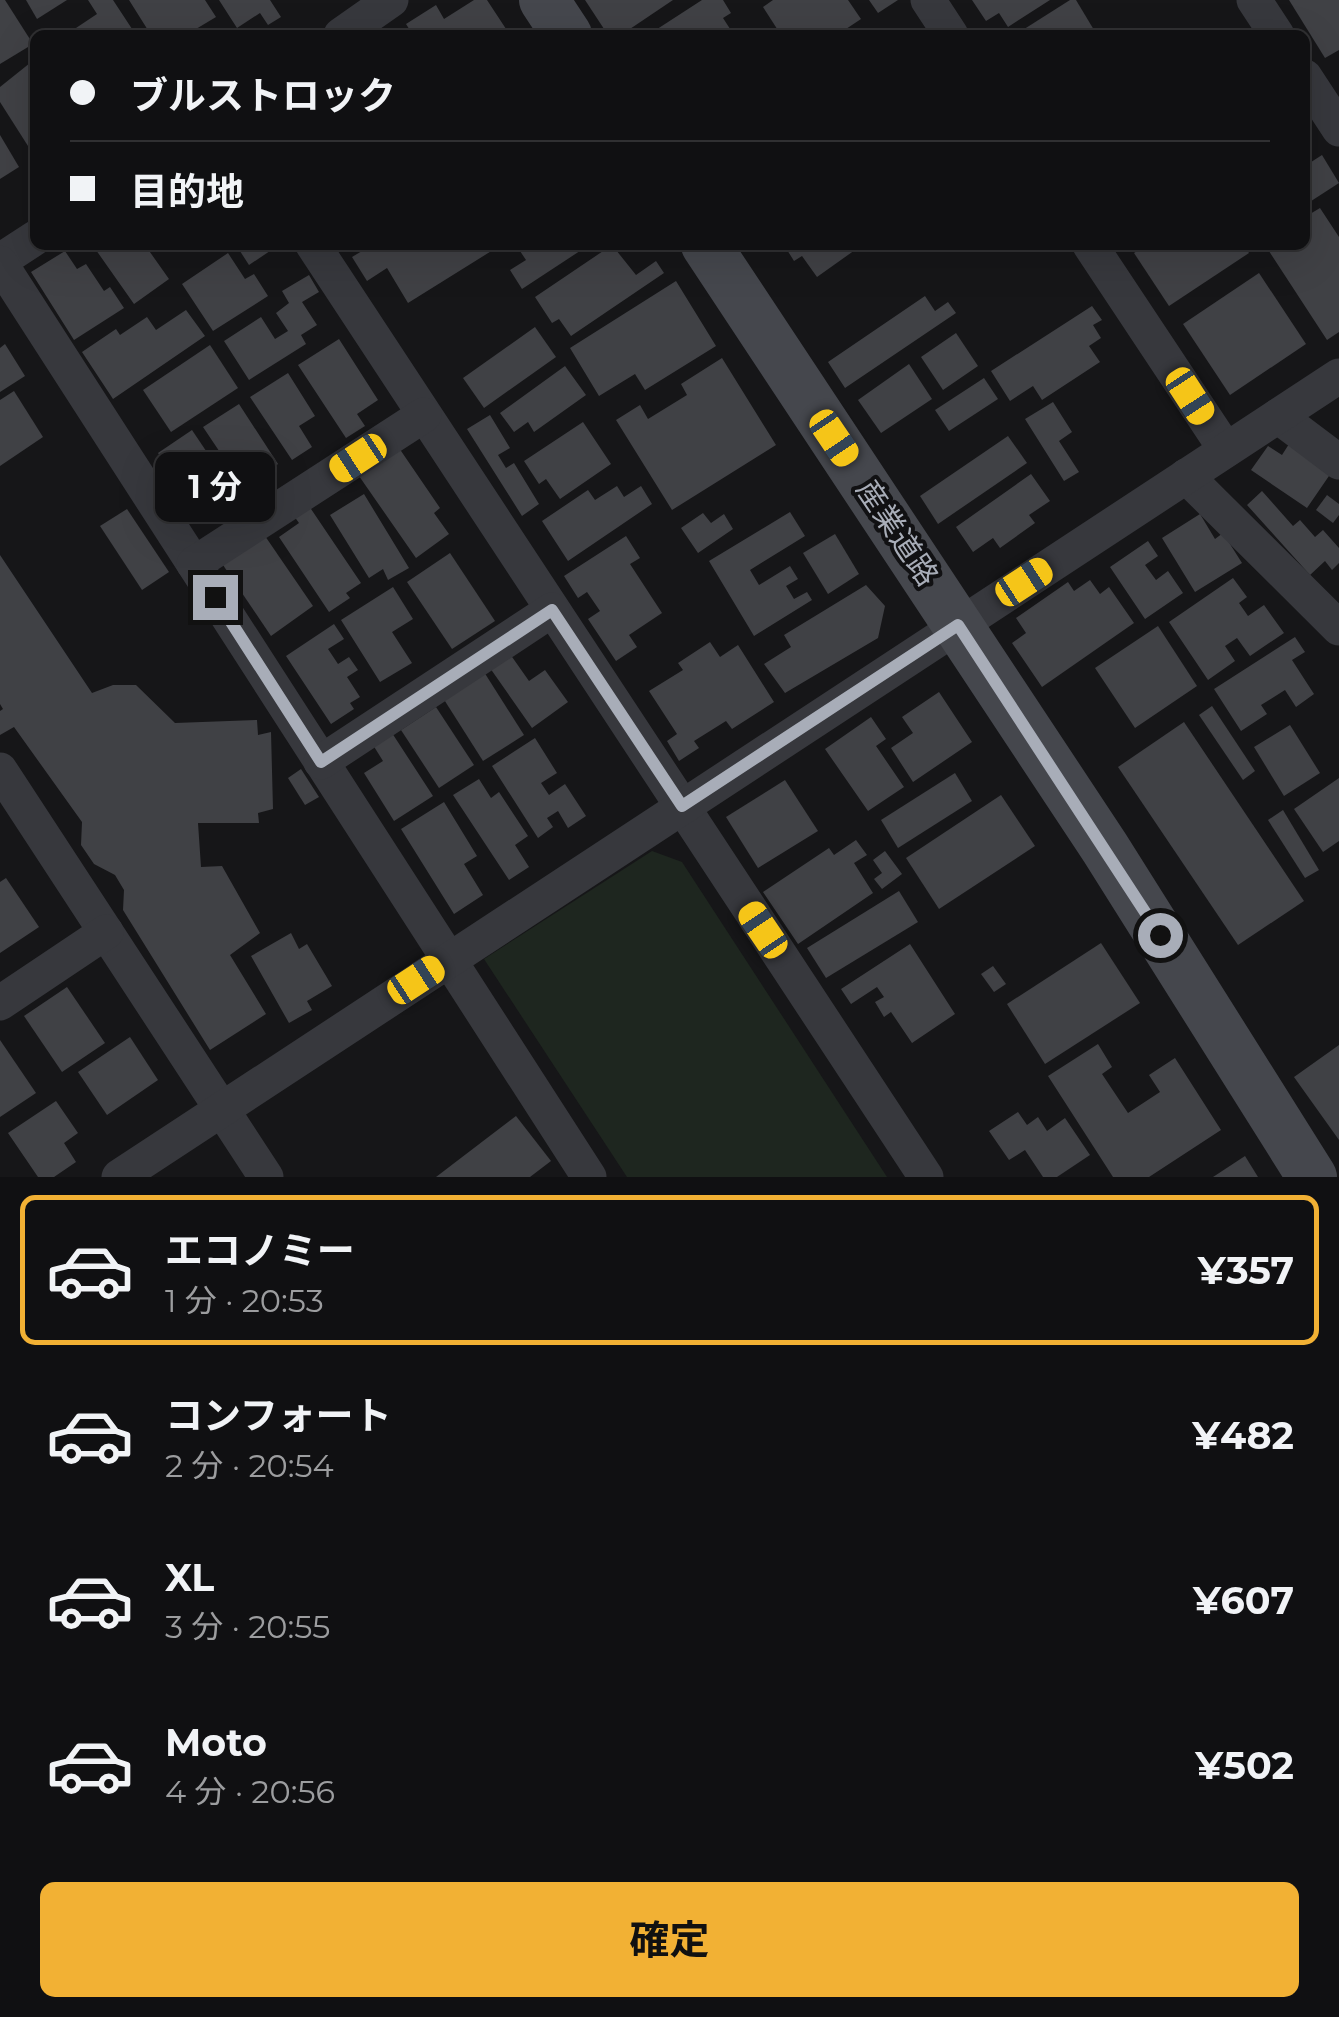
<!DOCTYPE html>
<html lang="ja">
<meta charset="utf-8">
<style>
body{margin:0;font-family:Montserrat,"Noto Sans JP",sans-serif;background:#19191b;color:#f1f3f6;height:100vh;display:flex;flex-direction:column;font-size:38px;white-space:nowrap}
*{box-sizing:border-box;margin:0}
p{font-size:32px;color:#9c9d9f}
.icon{flex:none;width:55px;height:55px;fill:none;stroke:currentColor;stroke-width:2;stroke-linecap:round;stroke-linejoin:round}
.map{position:relative;height:1177px;overflow:hidden}
.panel{display:flex;flex-direction:column;background:#101012;flex:1}
.panel>*{flex:none}
.top-card{position:absolute;left:30px;top:30px;width:1280px;height:220px;border-radius:15px;box-shadow:0 10px 40px #0002,0 0 0 2px #303032;display:grid;align-content:center;height:220px;padding:0 40px;background:#101012}
.end{position:absolute;width:45px;height:45px;margin:-22px;border:12px solid #a8adb8;background:#111;box-shadow:0 0 0 5px #111}
.from{border-radius:50%}
.bubble{position:absolute;height:70px;border-radius:15px;background:#101012;box-shadow:0 10px 40px #0002,0 0 0 2px #303032;font-size:32px;font-weight:700;line-height:70px;text-align:center}
.car{position:absolute;width:30px;height:60px;margin:-30px -15px;border-radius:12px;box-shadow:0 0 8px 2px #0007;background:linear-gradient(#f5c518 24%,#345 0 40%,#f5c518 0 76%,#345 0 86%,#f5c518 0)}
.top-card b{display:flex;align-items:center;gap:35px;height:95px;font-size:38px}
.top-card b+b{border-top:2px solid #303032}
.top-card i{width:25px;height:25px;background:#f1f3f6}
ul{padding:18px 0 0;list-style:none}
li{display:flex;align-items:center;gap:30px;height:150px;margin:0 20px 15px;padding:0 20px;border:5px solid transparent;border-radius:15px}
li div{flex:1}
li b{display:block;font-size:38px}
li em{font-style:normal;font-weight:700}
li.on{border-color:#f2b134}
li>.icon{width:90px;height:90px;stroke-width:1.5}
.cta{display:flex;gap:20px;margin-top:auto;padding:20px 40px}
.cta a{flex:1;height:115px;border-radius:15px;background:#f2b134;color:#111;font-size:40px;font-weight:700;line-height:115px;text-align:center}
.map>svg:first-child{display:block}
.green{fill:#1e261f}
.building{fill:#404145}
.lines{fill:none;stroke-linecap:round;stroke-linejoin:round}
.street{stroke:#37383d;stroke-width:35}
.secondary{stroke:#45474d;stroke-width:50}
.route{stroke:#a8adb8;stroke-width:12}
.labels{text-anchor:middle;stroke-width:8;stroke-linejoin:round;paint-order:stroke}
.street-label{font-size:30px;fill:#a8adb8;stroke:#111113}
</style>
<div class="map">
<svg width="1339" height="1177" viewBox="0 0 1339 1177">
<rect width="100%" height="100%" fill="#161618"/>
<polygon class="green" points="652,851 682,862 887,1177 627,1177 484,959"/>
<g class="building">
<polygon points="0,0 5,0 33,44 0,64"/>
<polygon points="26,0 67,0 37,19"/>
<polygon points="88,0 113,0 136,35 72,35 70,32 97,14"/>
<polygon points="129,0 205,0 216,17 196,29 200,35 151,35"/>
<polygon points="219,0 270,0 281,17 268,25 260,13 237,28"/>
<polygon points="474,0 487,0 510,35 413,35 406,24 436,5 444,19"/>
<polygon points="585,0 673,0 621,35 608,35"/>
<polygon points="702,0 723,0 731,13 723,18 734,35 648,35"/>
<polygon points="773,0 848,0 861,19 837,35 781,35 763,7"/>
<polygon points="869,0 898,0 878,13"/>
<polygon points="972,0 1050,0 1008,27 999,13 986,21"/>
<polygon points="1070,0 1076,0 1097,35 1015,35"/>
<polygon points="1289,0 1339,0 1339,50 1325,58"/>
<polygon points="35,59 35,157 0,102 0,87"/>
<polygon points="0,135 19,167 0,179"/>
<polygon points="1322,155 1339,183 1305,205 1305,166"/>
<polygon points="1320,208 1339,237 1339,332 1327,340 1265,245 1305,245 1305,217"/>
<polygon points="103,245 115,245 118,249 123,245 145,245 169,279 134,304 96,250"/>
<polygon points="242,245 279,245 249,265 238,248"/>
<polygon points="372,245 489,245 493,250 408,303 387,268 367,281 352,257"/>
<polygon points="516,245 589,245 522,289 510,270 526,260"/>
<polygon points="612,245 636,275 656,261 664,273 571,336 559,319 552,323 535,297"/>
<polygon points="784,245 862,245 817,277 802,256 794,261"/>
<polygon points="1146,245 1244,245 1249,253 1169,306 1134,253"/>
<polygon points="65,251 77,269 86,264 104,291 110,287 124,308 74,340 31,272"/>
<polygon points="228,253 245,279 254,274 268,296 213,331 182,284"/>
<polygon points="1259,273 1306,344 1230,395 1183,324"/>
<polygon points="309,275 319,292 302,302 317,325 301,335 306,344 249,380 224,341 261,317 275,339 288,331 276,313 289,303 282,291"/>
<polygon points="676,281 716,346 645,390 635,374 599,396 570,348"/>
<polygon points="925,296 935,311 948,302 956,313 845,388 828,362"/>
<polygon points="1092,306 1102,320 1093,325 1101,338 1089,346 1100,362 1042,400 1033,386 1010,401 991,371"/>
<polygon points="186,310 205,336 113,399 82,352 116,329 120,335 147,317 156,330"/>
<polygon points="535,327 556,357 484,408 463,378"/>
<polygon points="956,333 978,366 943,390 921,357"/>
<polygon points="339,339 378,400 357,414 365,426 346,438 298,365"/>
<polygon points="5,344 25,376 0,392 0,348"/>
<polygon points="210,345 238,388 171,432 143,390"/>
<polygon points="722,358 776,445 672,510 616,420 640,405 648,419 687,395 681,384"/>
<polygon points="909,364 932,399 881,433 858,400"/>
<polygon points="565,366 586,395 534,432 528,422 514,432 500,413"/>
<polygon points="288,373 315,416 299,426 312,447 292,460 250,397"/>
<polygon points="984,378 998,399 949,431 935,410"/>
<polygon points="14,391 43,437 0,466 0,400"/>
<polygon points="1053,402 1072,432 1059,441 1079,472 1064,481 1025,419"/>
<polygon points="239,404 278,464 259,478 265,487 250,497 203,427"/>
<polygon points="490,415 510,448 498,455 506,468 514,463 539,504 522,516 467,429"/>
<polygon points="583,422 611,464 560,499 546,479 539,484 524,461"/>
<polygon points="192,430 239,500 205,523 158,453"/>
<polygon points="1008,436 1027,463 938,524 920,496"/>
<polygon points="1289,444 1331,473 1307,508 1251,470 1268,446 1282,455"/>
<polygon points="399,448 440,508 434,513 449,534 416,558 359,476"/>
<polygon points="1031,474 1050,501 1029,515 1035,523 1000,548 993,538 973,552 956,527"/>
<polygon points="617,486 624,497 641,486 652,504 568,561 542,521 588,490 595,500"/>
<polygon points="1262,491 1293,526 1300,520 1315,537 1323,530 1339,548 1339,563 1332,570 1325,561 1310,575 1247,505"/>
<polygon points="364,494 409,568 388,580 383,569 369,578 330,515"/>
<polygon points="1327,495 1339,504 1339,515 1333,523 1316,510"/>
<polygon points="309,506 361,583 346,593 350,598 329,612 279,537 299,523 294,516"/>
<polygon points="127,509 169,572 142,590 100,526"/>
<polygon points="790,512 805,536 750,570 759,585 790,566 798,579 786,586 794,599 807,592 812,600 754,636 709,561"/>
<polygon points="703,513 711,523 724,514 733,529 698,553 681,528"/>
<polygon points="1200,514 1215,539 1223,533 1242,563 1195,592 1162,538"/>
<polygon points="835,534 859,574 828,594 803,553"/>
<polygon points="265,536 313,606 271,636 223,565"/>
<polygon points="626,536 640,558 630,564 662,613 629,635 637,647 616,661 588,619 600,611 587,592 578,598 564,576"/>
<polygon points="1148,541 1158,556 1145,565 1156,580 1168,571 1183,593 1145,619 1110,567"/>
<polygon points="450,553 495,621 452,649 407,582"/>
<polygon points="0,555 92,693 113,685 136,685 175,723 257,720 258,735 271,732 273,809 258,813 259,823 198,823 201,867 222,866 260,933 230,955 266,1014 210,1050 123,910 124,890 115,875 94,864 81,845 82,822 14,727 0,735 0,711 3,709 0,704"/>
<polygon points="1233,578 1247,597 1239,603 1248,616 1264,605 1284,633 1250,656 1237,638 1225,646 1235,661 1208,680 1169,622"/>
<polygon points="1090,580 1100,594 1109,587 1134,623 1042,687 1012,643 1026,633 1016,618 1068,582 1074,591"/>
<polygon points="866,585 885,606 878,638 785,693 764,664 791,647 784,635"/>
<polygon points="393,587 413,619 392,632 412,663 380,682 341,620"/>
<polygon points="334,624 344,639 328,649 338,664 349,657 358,670 347,677 360,697 350,703 354,709 331,724 286,656"/>
<polygon points="1158,626 1197,686 1135,728 1095,668"/>
<polygon points="1295,637 1305,652 1292,660 1314,694 1296,707 1285,690 1261,705 1267,714 1241,731 1214,689"/>
<polygon points="710,642 720,657 738,645 774,702 732,729 726,721 694,741 699,748 679,761 667,741 677,734 649,691 683,670 678,663"/>
<polygon points="510,654 529,681 545,670 568,702 532,728 490,668"/>
<polygon points="484,672 524,735 483,761 443,698"/>
<polygon points="939,692 972,742 913,782 891,748 913,733 902,717"/>
<polygon points="1212,706 1255,771 1243,780 1199,715"/>
<polygon points="436,707 474,765 439,788 401,730"/>
<polygon points="871,717 886,739 876,746 904,787 868,811 825,749"/>
<polygon points="1184,722 1304,901 1238,945 1118,767"/>
<polygon points="1290,725 1320,773 1284,796 1254,747"/>
<polygon points="392,733 433,796 394,821 364,773 383,761 373,745"/>
<polygon points="535,738 557,773 541,783 549,795 565,784 586,816 568,828 558,811 547,818 553,827 538,838 492,766"/>
<polygon points="301,769 319,797 305,805 288,778"/>
<polygon points="955,773 972,801 898,848 881,820"/>
<polygon points="1339,778 1339,841 1323,852 1294,809"/>
<polygon points="479,779 491,798 499,792 528,836 515,845 529,867 509,880 453,795"/>
<polygon points="785,780 818,831 758,868 726,817"/>
<polygon points="1001,795 1035,846 939,909 906,858"/>
<polygon points="444,802 477,856 464,864 483,895 454,914 401,829"/>
<polygon points="1283,810 1319,870 1305,878 1268,820"/>
<polygon points="856,840 867,855 854,863 873,893 798,944 763,892 829,848 834,855"/>
<polygon points="885,851 902,874 882,889 874,879 882,873 873,860"/>
<polygon points="6,878 39,927 0,953 0,882"/>
<polygon points="899,891 918,922 826,978 807,948"/>
<polygon points="291,933 299,949 307,944 332,986 307,1001 312,1010 289,1023 251,956"/>
<polygon points="1101,943 1140,1003 1045,1064 1007,1004"/>
<polygon points="910,944 955,1014 912,1043 891,1012 884,1017 875,1002 884,997 877,987 851,1004 841,989"/>
<polygon points="993,966 1006,984 994,992 981,974"/>
<polygon points="67,987 105,1043 62,1072 24,1016"/>
<polygon points="130,1037 158,1080 107,1115 78,1072"/>
<polygon points="0,1040 36,1093 0,1117"/>
<polygon points="1098,1044 1112,1067 1102,1074 1128,1113 1160,1092 1149,1075 1175,1058 1221,1130 1149,1177 1113,1177 1048,1076"/>
<polygon points="1339,1045 1339,1140 1294,1077"/>
<polygon points="56,1101 78,1133 64,1143 76,1162 54,1177 38,1177 8,1133"/>
<polygon points="1018,1112 1027,1125 1038,1117 1047,1131 1065,1118 1090,1155 1057,1177 1043,1177 1025,1150 1009,1160 989,1131"/>
<polygon points="516,1116 551,1161 530,1177 436,1177"/>
<polygon points="1245,1156 1258,1177 1213,1177"/>
</g>
<g class="lines">
<g class="street">
<polyline points="928,0 951,35"/>
<polyline points="1254,0 1277,35"/>
<polyline points="341,35 391,0"/>
<polyline points="1305,77 1339,129"/>
<polyline points="313,245 926,1177"/>
<polyline points="1090,245 1226,450"/>
<polyline points="0,261 35,238"/>
<polyline points="0,263 589,1177"/>
<polyline points="1278,416 1339,462"/>
<polyline points="1186,476 1339,628"/>
<polyline points="194,564 424,415"/>
<polyline points="321,762 552,610"/>
<polyline points="0,770 266,1177"/>
<polyline points="0,1003 106,932"/>
<polyline points="119,1177 1339,376"/>
</g>
<g class="secondary">
<polyline points="544,0 567,35"/>
<polyline points="706,245 1105,848 1312,1177"/>
</g>
</g>
<g class="lines">
<polyline class="route" points="215,597 321,762 552,610 682,806 958,625 1160,935"/>
</g>
<g class="labels">
<g class="street-label">
<text transform="translate(897 533) rotate(56)" y="10">産業道路</text>
</g>
</g>
</svg>
<i class="end from" style="left:1160px;top:935px"></i>
<i class="end" style="left:215px;top:597px"></i>
<div class="bubble" style="left:155px;top:452px;width:120px">1 分</div>
<i class="car" style="left:1190px;top:396px;rotate:147deg"></i>
<i class="car" style="left:834px;top:438px;rotate:146deg"></i>
<i class="car" style="left:358px;top:458px;rotate:237deg"></i>
<i class="car" style="left:1024px;top:582px;rotate:57deg"></i>
<i class="car" style="left:763px;top:930px;rotate:326deg"></i>
<i class="car" style="left:416px;top:980px;rotate:57deg"></i>
<div class="top-card">
<b><i class="from"></i>ブルストロック</b>
<b><i></i>目的地</b>
</div>
</div>
<section class="panel">
<ul>
<li class="on"><svg class="icon" aria-label="car" viewBox="0 0 24 24"><path d="M5 17H2v-5l4-1 3-4h7l3 4 3 1v5h-3M9 17h6M6 11h13"/><circle cx="7" cy="17" r="2"/><circle cx="17" cy="17" r="2"/></svg><div><b>エコノミー</b><p>1 分 · 20:53</p></div><em>¥357</em></li>
<li><svg class="icon" aria-label="car" viewBox="0 0 24 24"><path d="M5 17H2v-5l4-1 3-4h7l3 4 3 1v5h-3M9 17h6M6 11h13"/><circle cx="7" cy="17" r="2"/><circle cx="17" cy="17" r="2"/></svg><div><b>コンフォート</b><p>2 分 · 20:54</p></div><em>¥482</em></li>
<li><svg class="icon" aria-label="car" viewBox="0 0 24 24"><path d="M5 17H2v-5l4-1 3-4h7l3 4 3 1v5h-3M9 17h6M6 11h13"/><circle cx="7" cy="17" r="2"/><circle cx="17" cy="17" r="2"/></svg><div><b>XL</b><p>3 分 · 20:55</p></div><em>¥607</em></li>
<li><svg class="icon" aria-label="car" viewBox="0 0 24 24"><path d="M5 17H2v-5l4-1 3-4h7l3 4 3 1v5h-3M9 17h6M6 11h13"/><circle cx="7" cy="17" r="2"/><circle cx="17" cy="17" r="2"/></svg><div><b>Moto</b><p>4 分 · 20:56</p></div><em>¥502</em></li>
</ul>
<div class="cta"><a>確定</a></div>
</section>
